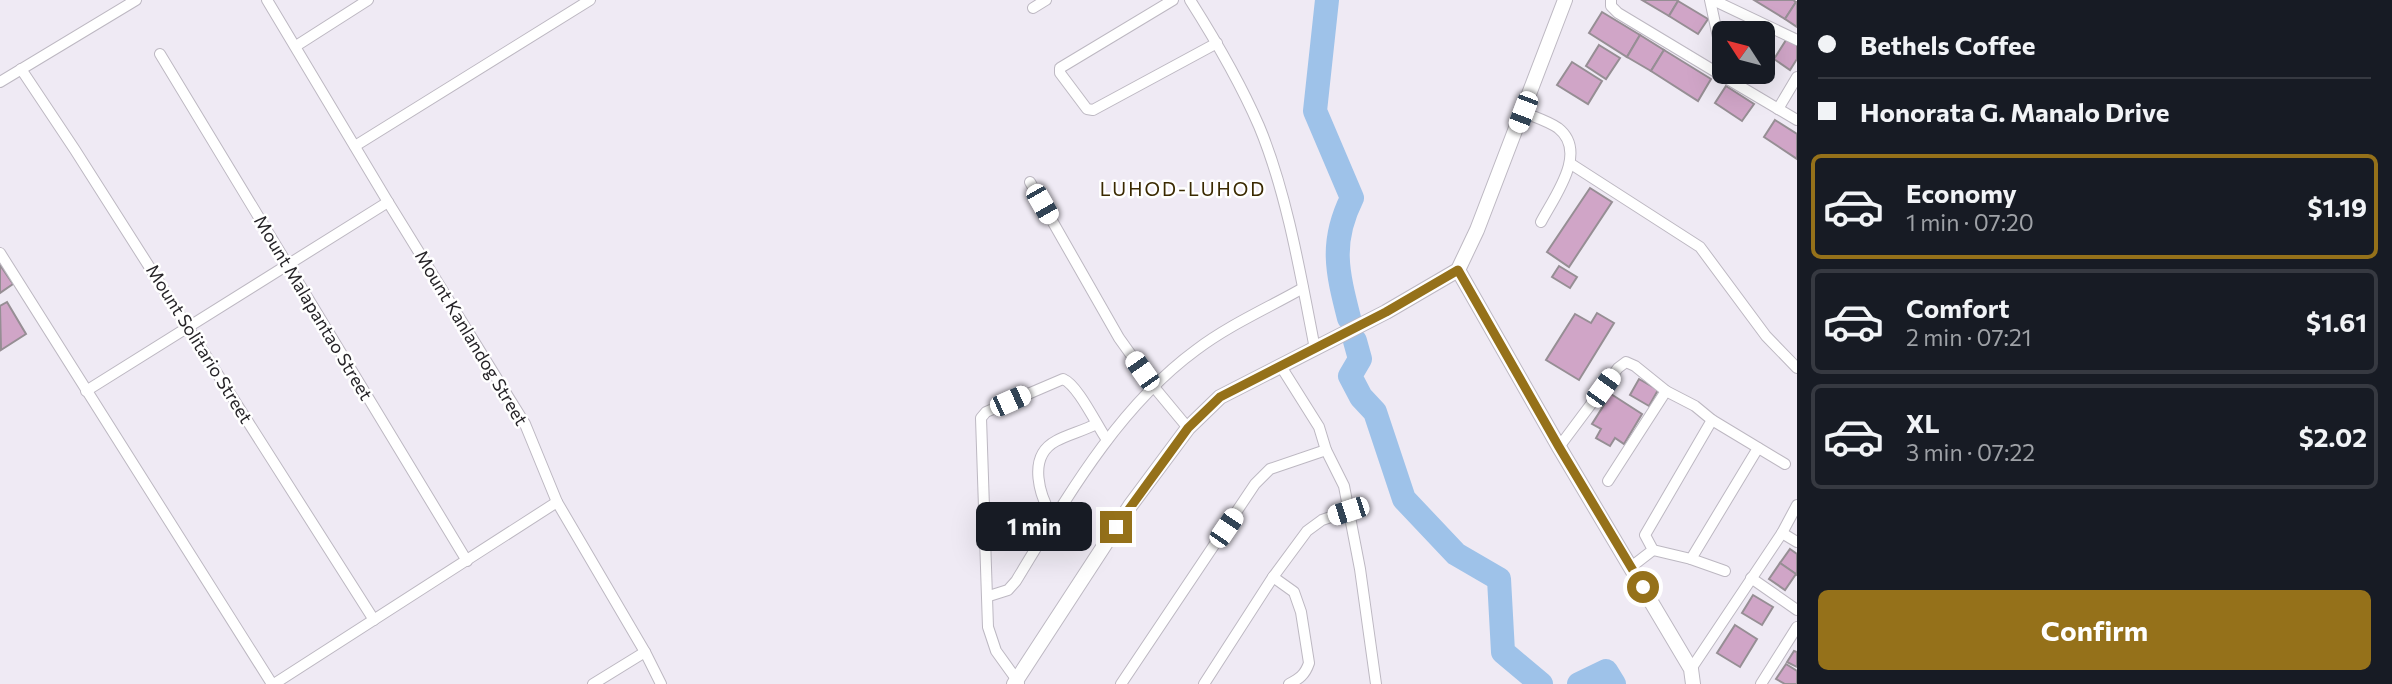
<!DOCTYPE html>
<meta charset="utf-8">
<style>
body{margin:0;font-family:Commissioner,sans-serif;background:#20242c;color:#f1f3f6;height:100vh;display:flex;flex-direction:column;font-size:26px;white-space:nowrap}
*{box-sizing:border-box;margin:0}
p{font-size:23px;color:#9ea1a6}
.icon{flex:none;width:38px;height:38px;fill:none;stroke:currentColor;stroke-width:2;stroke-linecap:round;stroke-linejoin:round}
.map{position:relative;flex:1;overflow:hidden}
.panel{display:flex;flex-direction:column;background:#171b24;width:595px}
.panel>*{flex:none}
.banner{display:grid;align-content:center;height:154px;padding:0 21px;background:#171b24}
.needle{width:46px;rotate:306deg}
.controls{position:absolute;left:1712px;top:21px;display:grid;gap:14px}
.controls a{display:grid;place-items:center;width:63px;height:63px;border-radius:10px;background:#171b24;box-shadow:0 7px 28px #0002;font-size:35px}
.end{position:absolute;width:32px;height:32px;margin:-16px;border:9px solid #95711a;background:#fff;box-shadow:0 0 0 4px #fff}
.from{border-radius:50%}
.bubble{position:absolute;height:49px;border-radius:10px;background:#171b24;box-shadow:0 7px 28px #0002;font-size:23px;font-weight:700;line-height:49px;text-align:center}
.car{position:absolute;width:21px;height:42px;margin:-21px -10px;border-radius:9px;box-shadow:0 0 5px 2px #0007;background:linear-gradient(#fff 24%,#345 0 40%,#fff 0 76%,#345 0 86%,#fff 0)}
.banner b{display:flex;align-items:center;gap:24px;height:66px;font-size:26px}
.banner b+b{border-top:2px solid #363941}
.banner i{width:18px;height:18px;background:#f1f3f6}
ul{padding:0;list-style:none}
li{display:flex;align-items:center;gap:21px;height:105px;margin:0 14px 10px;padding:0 7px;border:4px solid #363941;border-radius:10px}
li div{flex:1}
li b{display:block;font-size:26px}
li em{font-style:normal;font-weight:700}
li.on{border-color:#95711a}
li>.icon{width:63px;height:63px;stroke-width:1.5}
.primary-button{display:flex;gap:14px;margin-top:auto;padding:14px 21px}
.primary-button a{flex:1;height:80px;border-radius:10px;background:#95711a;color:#fff;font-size:28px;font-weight:700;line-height:80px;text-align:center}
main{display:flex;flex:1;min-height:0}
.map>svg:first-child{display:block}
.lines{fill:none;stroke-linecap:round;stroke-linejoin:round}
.river{stroke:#9ec2e9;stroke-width:24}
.building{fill:#d0a5c7;stroke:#968e94;stroke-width:2}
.street-casing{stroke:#bdb8c2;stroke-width:12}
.secondary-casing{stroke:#bdb8c2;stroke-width:16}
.street{stroke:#fff;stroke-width:10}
.secondary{stroke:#fff;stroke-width:14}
.route{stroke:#95711a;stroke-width:9}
.labels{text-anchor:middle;stroke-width:5;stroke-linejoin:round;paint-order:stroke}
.street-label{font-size:18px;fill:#262428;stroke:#fff}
.neighbourhood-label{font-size:19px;letter-spacing:2px;fill:#3a2900;stroke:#fff}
</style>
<main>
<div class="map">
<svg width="1797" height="684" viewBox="0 0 1797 684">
<rect width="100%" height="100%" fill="#efeaf4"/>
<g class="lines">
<g class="river">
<path d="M1327,0L1315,111L1352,198C1330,242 1337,271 1349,318"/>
<polyline points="1355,341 1360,359 1350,376 1361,397 1375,412 1404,499 1456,554 1499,579 1503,652 1541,684"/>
<polyline points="1579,684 1606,671 1614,684"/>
</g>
</g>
<g class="building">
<polygon points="1642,0 1677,0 1678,1 1669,16"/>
<polygon points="1754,0 1793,0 1796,2 1785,19"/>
<polygon points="1678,1 1708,19 1698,34 1669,16"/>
<polygon points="1796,2 1797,2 1797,27 1785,19"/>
<polygon points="1602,12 1640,35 1627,57 1589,33"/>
<polygon points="1640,35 1664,50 1651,71 1627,57"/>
<polygon points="1788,37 1797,43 1797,59 1790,70 1774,59"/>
<polygon points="1599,45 1620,58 1606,79 1586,66"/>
<polygon points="1664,50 1711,79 1698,101 1651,71"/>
<polygon points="1572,62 1602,81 1588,104 1557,85"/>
<polygon points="1726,86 1754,104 1742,121 1715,103"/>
<polygon points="1775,120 1797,134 1797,159 1764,137"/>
<polygon points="1590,188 1612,202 1569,267 1547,252"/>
<polygon points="0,265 13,284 0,293"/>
<polygon points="1559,266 1577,277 1570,288 1552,277"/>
<polygon points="7,302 26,334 1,350 0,306"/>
<polygon points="1597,313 1614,323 1579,380 1546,360 1575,314 1591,323"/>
<polygon points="1639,379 1658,390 1649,406 1630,395"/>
<polygon points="1611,394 1642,414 1624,444 1615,438 1610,446 1596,438 1601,429 1592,424"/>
<polygon points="1790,549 1797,554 1797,575 1780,563"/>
<polygon points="1780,563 1796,574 1785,590 1769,579"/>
<polygon points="1753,595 1773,607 1762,625 1742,613"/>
<polygon points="1735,625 1757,639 1740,667 1717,653"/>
<polygon points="1794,651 1797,652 1797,667 1787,662"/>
<polygon points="1786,664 1797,671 1797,684 1785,684 1776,679"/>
</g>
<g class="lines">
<defs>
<g id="street">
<polyline points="267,0 388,202 525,424 557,502 645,652 661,684"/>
<polyline points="1173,0 1060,68 1060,73 1087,109 1093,110 1217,43"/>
<path d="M1190,0C1216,41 1240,82 1259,126C1287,193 1301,277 1315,349"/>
<polyline points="1611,0 1611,6 1618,13 1726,78"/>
<polyline points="1710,0 1724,65"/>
<polyline points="1713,0 1797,40"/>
<polyline points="1033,8 1046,0"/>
<polyline points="296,46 368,0"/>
<polyline points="160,54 467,561"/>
<polyline points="21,69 75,150 374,620"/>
<polyline points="1725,72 1726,78 1797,120"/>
<polyline points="0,82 136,0"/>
<polyline points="1778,109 1797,77"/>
<path d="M1523,112C1534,117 1548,121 1558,128C1589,152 1554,197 1541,222"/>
<polyline points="355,146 590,0"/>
<polyline points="1571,164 1700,247 1766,336 1797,368"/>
<polyline points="1030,182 1119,338 1154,387 1188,428"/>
<polyline points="0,253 272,684"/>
<polyline points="1280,365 1319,427 1326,450 1344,486 1360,569 1376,684"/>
<polyline points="86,391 388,202"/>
<polyline points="1559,447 1618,368 1626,362 1635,366 1666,391 1695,406 1712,420 1785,464"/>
<polyline points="1608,481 1666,391"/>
<path d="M1054,519C1040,498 1026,457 1056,441C1069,434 1083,431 1096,424"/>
<polyline points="1782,533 1797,542"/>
<polyline points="1653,550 1691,559 1758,448"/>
<polyline points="1691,559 1725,571"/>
<polyline points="1631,567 1653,550 1645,535 1712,420"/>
<path d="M1273,577L1294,592L1301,612L1309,663C1305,675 1299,679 1289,684"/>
<polyline points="1751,578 1797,610"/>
<path d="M989,596L1008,590L1016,581C1066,499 1117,408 1196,350C1229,325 1268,308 1303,288"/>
<polyline points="1691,669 1782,533 1797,505"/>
<path d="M1019,683L996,651L988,627L981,418L986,412L1063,379C1078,385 1097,426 1107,440"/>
<polyline points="274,684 557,502"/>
<polyline points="593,684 645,652"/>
<polyline points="1121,684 1255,484 1270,469 1326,450"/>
<polyline points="1204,684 1273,577 1307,531 1322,520 1348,511"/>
<polyline points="1761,684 1797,627"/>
</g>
<g id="secondary">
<polyline points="1458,270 1559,447 1691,669 1693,684"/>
<polyline points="1014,684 1130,506 1188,428 1220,397 1386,312 1458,270 1477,230 1565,0"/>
</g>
</defs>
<use href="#street" class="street-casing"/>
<use href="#secondary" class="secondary-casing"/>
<use href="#street" class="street"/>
<use href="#secondary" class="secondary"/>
</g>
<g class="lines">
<polyline class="route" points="1116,527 1188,428 1220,397 1386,312 1458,270 1559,447 1643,587"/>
</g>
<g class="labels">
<g class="street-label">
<text transform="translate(313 308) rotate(59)" y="6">Mount Malapantao Street</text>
<text transform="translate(471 338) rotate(59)" y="6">Mount Kanlandog Street</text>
<text transform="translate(199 344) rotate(58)" y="6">Mount Solitario Street</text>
</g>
<g class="neighbourhood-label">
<text x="1183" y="196">LUHOD-LUHOD</text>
</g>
</g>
</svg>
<div class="controls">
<a><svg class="needle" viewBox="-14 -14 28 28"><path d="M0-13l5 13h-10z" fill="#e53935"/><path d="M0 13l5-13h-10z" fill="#9ea1a6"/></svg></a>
</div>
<i class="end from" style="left:1643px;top:587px"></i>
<i class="end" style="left:1116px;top:527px"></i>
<div class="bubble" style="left:976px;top:502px;width:116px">1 min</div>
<i class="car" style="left:1523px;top:112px;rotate:201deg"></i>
<i class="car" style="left:1042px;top:204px;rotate:150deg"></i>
<i class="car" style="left:1142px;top:371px;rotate:325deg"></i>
<i class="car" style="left:1603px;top:388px;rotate:36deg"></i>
<i class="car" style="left:1010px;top:401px;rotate:66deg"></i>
<i class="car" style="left:1348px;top:511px;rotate:252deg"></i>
<i class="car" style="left:1226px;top:528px;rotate:34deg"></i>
</div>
<section class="panel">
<div class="banner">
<b><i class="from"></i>Bethels Coffee</b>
<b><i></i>Honorata G. Manalo Drive</b>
</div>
<ul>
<li class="on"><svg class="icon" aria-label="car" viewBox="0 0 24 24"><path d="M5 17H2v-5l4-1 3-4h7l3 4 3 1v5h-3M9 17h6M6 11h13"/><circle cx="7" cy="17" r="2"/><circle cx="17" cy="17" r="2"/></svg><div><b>Economy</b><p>1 min · 07:20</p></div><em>$1.19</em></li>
<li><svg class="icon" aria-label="car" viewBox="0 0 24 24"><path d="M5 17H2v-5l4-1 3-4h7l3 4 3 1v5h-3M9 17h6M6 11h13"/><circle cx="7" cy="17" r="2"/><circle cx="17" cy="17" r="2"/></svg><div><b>Comfort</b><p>2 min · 07:21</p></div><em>$1.61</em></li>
<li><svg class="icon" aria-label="car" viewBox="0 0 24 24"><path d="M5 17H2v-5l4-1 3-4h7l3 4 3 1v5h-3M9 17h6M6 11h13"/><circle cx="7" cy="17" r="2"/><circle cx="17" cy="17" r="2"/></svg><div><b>XL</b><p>3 min · 07:22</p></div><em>$2.02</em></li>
</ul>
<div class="primary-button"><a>Confirm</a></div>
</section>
</main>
